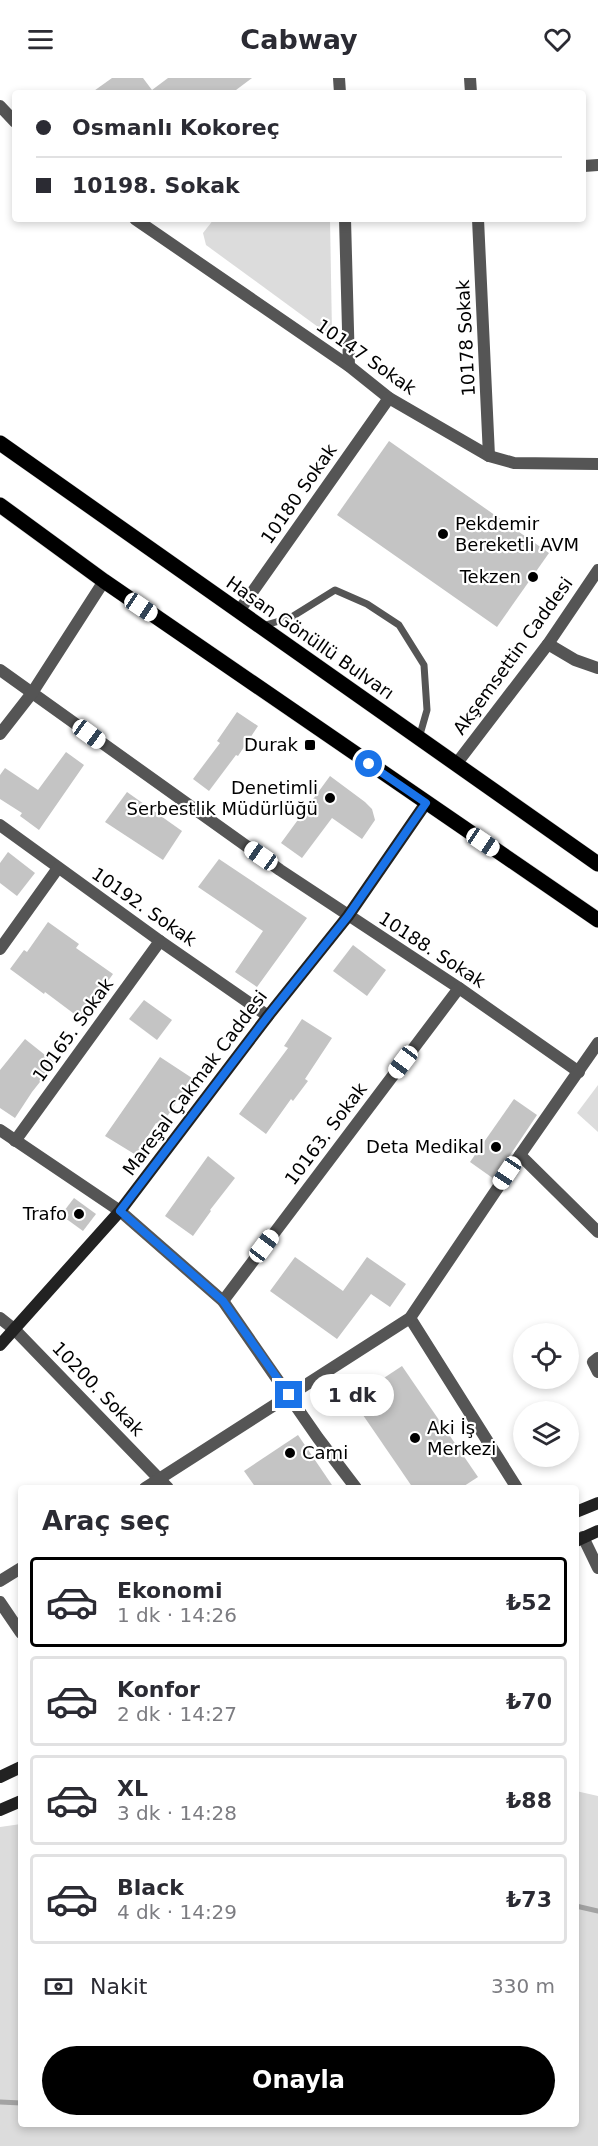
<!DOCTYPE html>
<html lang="tr">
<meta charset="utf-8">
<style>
body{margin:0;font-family:"DejaVu Sans",sans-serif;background:#f2f2f3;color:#2b2b33;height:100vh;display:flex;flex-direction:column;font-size:22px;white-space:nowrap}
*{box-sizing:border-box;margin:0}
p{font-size:20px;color:#7c7c81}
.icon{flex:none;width:33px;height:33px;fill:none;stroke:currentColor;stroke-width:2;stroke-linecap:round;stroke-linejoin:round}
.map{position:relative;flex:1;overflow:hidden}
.sheet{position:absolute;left:18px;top:1407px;width:561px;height:642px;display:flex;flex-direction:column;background:#fff;border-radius:6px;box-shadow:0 3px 9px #0003}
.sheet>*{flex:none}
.banner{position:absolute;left:12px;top:12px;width:574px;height:132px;border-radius:6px;box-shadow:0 3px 9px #0003;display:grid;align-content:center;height:132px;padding:0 24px;background:#fff}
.buttons{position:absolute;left:513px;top:1245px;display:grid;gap:12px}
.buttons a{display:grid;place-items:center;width:66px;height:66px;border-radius:50%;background:#fff;box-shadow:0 3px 9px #0003;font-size:30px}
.end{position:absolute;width:27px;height:27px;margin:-14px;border:8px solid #1a73e8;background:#fff;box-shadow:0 0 0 3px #fff}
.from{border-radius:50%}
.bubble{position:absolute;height:42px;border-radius:21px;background:#fff;box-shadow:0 3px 9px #0003;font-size:20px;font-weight:700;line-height:42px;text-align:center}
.car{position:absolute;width:18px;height:36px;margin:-18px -9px;border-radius:8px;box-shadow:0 0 4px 2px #0007;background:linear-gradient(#fff 24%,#345 0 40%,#fff 0 76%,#345 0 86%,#fff 0)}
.banner b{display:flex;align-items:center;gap:21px;height:57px;font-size:22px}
.banner b+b{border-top:2px solid #e1e1e2}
.banner i{width:15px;height:15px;background:#2b2b33}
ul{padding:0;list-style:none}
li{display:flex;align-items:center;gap:18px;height:90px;margin:0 12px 9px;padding:0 12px;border:3px solid #e1e1e2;border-radius:6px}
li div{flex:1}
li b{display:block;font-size:22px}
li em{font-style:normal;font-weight:700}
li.current{border-color:#000}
li>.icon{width:54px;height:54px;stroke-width:1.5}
h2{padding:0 24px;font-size:27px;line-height:72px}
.pay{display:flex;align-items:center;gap:15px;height:66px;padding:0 24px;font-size:22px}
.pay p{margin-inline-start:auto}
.action{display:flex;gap:12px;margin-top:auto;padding:12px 24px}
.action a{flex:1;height:69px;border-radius:36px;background:#000;color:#fff;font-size:24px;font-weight:700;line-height:69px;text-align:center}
header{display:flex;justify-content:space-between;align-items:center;height:78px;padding:0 24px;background:#fff;font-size:27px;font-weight:700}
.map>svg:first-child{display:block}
.green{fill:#dcdcdc}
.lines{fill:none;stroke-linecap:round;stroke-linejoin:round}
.stream{stroke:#a3a3a3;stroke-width:5}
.building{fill:#c4c4c4}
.primary-casing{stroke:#dbdbdb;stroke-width:16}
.lane{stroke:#555;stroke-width:7}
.street{stroke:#555;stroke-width:12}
.secondary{stroke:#222;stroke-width:12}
.primary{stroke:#000;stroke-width:15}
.route{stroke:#1a73e8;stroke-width:8}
.poi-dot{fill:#000;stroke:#fff;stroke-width:2}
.labels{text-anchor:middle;stroke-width:4.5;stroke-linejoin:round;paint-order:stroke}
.street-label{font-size:18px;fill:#000;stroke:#fff}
.poi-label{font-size:18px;fill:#000;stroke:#fff;text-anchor:end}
</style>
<header><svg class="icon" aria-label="menu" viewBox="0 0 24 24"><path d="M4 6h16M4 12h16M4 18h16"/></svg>Cabway<svg class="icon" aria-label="heart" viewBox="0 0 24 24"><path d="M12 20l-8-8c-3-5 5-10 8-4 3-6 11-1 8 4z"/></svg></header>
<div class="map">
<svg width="598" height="2068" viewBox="0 0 598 2068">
<rect width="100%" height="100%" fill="#fff"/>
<g class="green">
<polygon points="214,141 330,141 332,255 329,257 206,167 203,155"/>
<polygon points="598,1007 598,1054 577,1035"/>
<polygon points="576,1713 598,1718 598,2068 0,2068 0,1749 21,1746 21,2046 576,2046"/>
</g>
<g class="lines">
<g class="stream">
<polyline points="576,1828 598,1833"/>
<polyline points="0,2024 21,2025"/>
</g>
</g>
<g class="building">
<polygon points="112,0 143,0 152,12 168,0 252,0 232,15 91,15"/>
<polygon points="389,363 549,475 497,549 337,437"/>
<polygon points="237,634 258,648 238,678 236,677 209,713 193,701 220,665 217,663"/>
<polygon points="66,674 84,687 39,752 20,738 22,735 0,721 0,697 5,690 38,712"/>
<polygon points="330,698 365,724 372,731 375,742 362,761 332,740 302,780 281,765"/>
<polygon points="127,714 182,753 163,782 105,744"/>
<polygon points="8,774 35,795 17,818 0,805 0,785"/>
<polygon points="219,781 307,840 257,909 235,894 263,853 198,809"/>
<polygon points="48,844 79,866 76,870 113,896 81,941 45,914 44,916 10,891 24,872 27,874"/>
<polygon points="353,867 386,892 367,918 333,893"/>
<polygon points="144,922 172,942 157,962 129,941"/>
<polygon points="302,941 332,960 305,1001 308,1003 293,1023 291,1021 266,1056 239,1036 288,970 284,968"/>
<polygon points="25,961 55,985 32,1014 15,1040 0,1030 0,992"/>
<polygon points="160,979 192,1000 161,1048 156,1045 136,1077 105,1058"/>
<polygon points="514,1021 537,1037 494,1101 470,1084"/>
<polygon points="208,1078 235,1100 210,1132 211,1133 193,1158 165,1138"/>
<polygon points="74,1120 96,1136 83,1153 61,1137"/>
<polygon points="295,1179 343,1213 367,1179 406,1206 390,1229 371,1216 337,1261 270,1213"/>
<polygon points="402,1288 478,1399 461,1410 413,1410 352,1321"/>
<polygon points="298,1357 334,1410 256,1410 244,1393"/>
</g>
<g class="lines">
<defs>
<g id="primary">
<polyline points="0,365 598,786"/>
<polyline points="0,427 104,503 598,842"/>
</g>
</defs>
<use href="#primary" class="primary-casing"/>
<polyline class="lane" points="262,548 290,540 335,512 367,526 399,547 424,587 427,632 419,660"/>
<g class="street">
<polyline points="339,0 340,15"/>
<polyline points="470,0 471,15"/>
<polyline points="0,28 15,44"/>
<polyline points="584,88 598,87"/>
<polyline points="135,141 349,288 389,320 489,378 514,385 598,386"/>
<polyline points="345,141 349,288"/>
<polyline points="478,141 489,378"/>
<polyline points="239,533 389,320"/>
<polyline points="548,566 575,582 598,590"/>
<polyline points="0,592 280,792 459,910 579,994"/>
<polyline points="0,656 32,615 104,503"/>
<polyline points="457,685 548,566 598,492"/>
<polyline points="0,747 160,863 268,938"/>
<polyline points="0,871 58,790"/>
<polyline points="0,1052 120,1133 223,1223 318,1360 356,1410"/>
<polyline points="15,1063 160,863"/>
<polyline points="520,1077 598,1154"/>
<polyline points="223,1223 459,910"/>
<polyline points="0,1240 15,1252 168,1410"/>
<polyline points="410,1240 517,1410"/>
<polyline points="598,1280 593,1284 598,1294"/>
<polyline points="145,1410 410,1240 520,1077 598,965"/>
<polyline points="583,1459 598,1490"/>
<polyline points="0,1503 21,1490"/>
<polyline points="0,1524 21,1555"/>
</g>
<g class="secondary">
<polyline points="0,1267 120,1133 268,938 348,838 426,725"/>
<polyline points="576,1434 598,1425"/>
<polyline points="576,1463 598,1453"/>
<polyline points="0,1699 21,1689"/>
<polyline points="0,1732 21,1723"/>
</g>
<use href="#primary" class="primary"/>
</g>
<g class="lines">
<polyline class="route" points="289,1317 223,1223 120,1133 268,938 348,838 426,725 369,686"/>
</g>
<g class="poi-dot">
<circle cx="443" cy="456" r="6"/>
<circle cx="533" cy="499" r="6"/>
<rect x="304" y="661" width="12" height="12" rx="3"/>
<circle cx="330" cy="720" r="6"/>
<circle cx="496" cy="1069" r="6"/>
<circle cx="79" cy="1136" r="6"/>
<circle cx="415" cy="1360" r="6"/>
<circle cx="290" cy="1375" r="6"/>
</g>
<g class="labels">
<g class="street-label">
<text transform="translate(466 260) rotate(-93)" y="6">10178 Sokak</text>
<text transform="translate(366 279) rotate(35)" y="6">10147 Sokak</text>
<text transform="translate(299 416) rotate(-55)" y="6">10180 Sokak</text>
<text transform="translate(310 560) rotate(35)" y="6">Hasan Gönüllü Bulvarı</text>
<text transform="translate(513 578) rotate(-54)" y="6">Akşemsettin Caddesi</text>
<text transform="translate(144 829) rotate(35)" y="6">10192. Sokak</text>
<text transform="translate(432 872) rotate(33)" y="6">10188. Sokak</text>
<text transform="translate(73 952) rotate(-54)" y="6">10165. Sokak</text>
<text transform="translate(195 1005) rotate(-53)" y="6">Mareşal Çakmak Caddesi</text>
<text transform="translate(326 1056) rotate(-53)" y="6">10163. Sokak</text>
<text transform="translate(98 1311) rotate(46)" y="6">10200. Sokak</text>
</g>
<g class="poi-label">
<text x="455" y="452" text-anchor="start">Pekdemir<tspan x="455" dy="21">Bereketli AVM</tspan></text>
<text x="521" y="505">Tekzen</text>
<text x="298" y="673">Durak</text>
<text x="318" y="716">Denetimli<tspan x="318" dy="21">Serbestlik Müdürlüğü</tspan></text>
<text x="484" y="1075">Deta Medikal</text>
<text x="67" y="1142">Trafo</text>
<text x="427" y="1356" text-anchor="start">Aki İş<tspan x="427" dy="21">Merkezi</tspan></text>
<text x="302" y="1381" text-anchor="start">Cami</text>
</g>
</g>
</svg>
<div class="buttons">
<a><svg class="icon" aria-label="locate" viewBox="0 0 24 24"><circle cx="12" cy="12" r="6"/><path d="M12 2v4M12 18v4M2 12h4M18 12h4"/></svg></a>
<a><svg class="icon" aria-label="layers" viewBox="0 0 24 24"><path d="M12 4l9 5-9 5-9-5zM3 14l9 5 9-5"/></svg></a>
</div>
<i class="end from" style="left:369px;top:686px"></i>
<i class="end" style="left:289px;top:1317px"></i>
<div class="bubble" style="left:310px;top:1296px;width:84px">1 dk</div>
<i class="car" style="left:141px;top:529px;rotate:124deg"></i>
<i class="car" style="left:89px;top:656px;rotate:126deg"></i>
<i class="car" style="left:483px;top:764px;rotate:124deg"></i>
<i class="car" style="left:261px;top:778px;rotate:305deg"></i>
<i class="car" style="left:403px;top:984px;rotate:217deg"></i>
<i class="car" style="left:507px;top:1095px;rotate:214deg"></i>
<i class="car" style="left:264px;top:1168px;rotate:37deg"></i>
<div class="banner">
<b><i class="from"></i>Osmanlı Kokoreç</b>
<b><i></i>10198. Sokak</b>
</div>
<section class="sheet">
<h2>Araç seç</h2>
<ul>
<li class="current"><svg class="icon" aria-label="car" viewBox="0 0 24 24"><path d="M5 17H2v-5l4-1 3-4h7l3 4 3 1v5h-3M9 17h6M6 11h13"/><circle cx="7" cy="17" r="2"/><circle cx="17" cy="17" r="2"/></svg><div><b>Ekonomi</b><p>1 dk · 14:26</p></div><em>₺52</em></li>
<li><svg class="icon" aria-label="car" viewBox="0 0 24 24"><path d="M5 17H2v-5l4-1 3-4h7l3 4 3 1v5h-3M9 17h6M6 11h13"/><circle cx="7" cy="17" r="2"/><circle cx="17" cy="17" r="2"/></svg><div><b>Konfor</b><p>2 dk · 14:27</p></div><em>₺70</em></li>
<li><svg class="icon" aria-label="car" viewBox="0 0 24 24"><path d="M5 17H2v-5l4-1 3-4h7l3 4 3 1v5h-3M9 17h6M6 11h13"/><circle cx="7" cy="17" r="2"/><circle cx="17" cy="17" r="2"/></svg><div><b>XL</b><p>3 dk · 14:28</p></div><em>₺88</em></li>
<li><svg class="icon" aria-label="car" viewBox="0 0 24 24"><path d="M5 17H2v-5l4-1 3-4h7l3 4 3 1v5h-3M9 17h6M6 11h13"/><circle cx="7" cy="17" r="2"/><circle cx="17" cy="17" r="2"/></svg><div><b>Black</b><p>4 dk · 14:29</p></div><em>₺73</em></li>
</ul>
<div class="pay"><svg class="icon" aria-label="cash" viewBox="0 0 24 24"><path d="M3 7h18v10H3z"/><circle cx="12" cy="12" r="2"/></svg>Nakit<p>330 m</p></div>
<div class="action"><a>Onayla</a></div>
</section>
</div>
